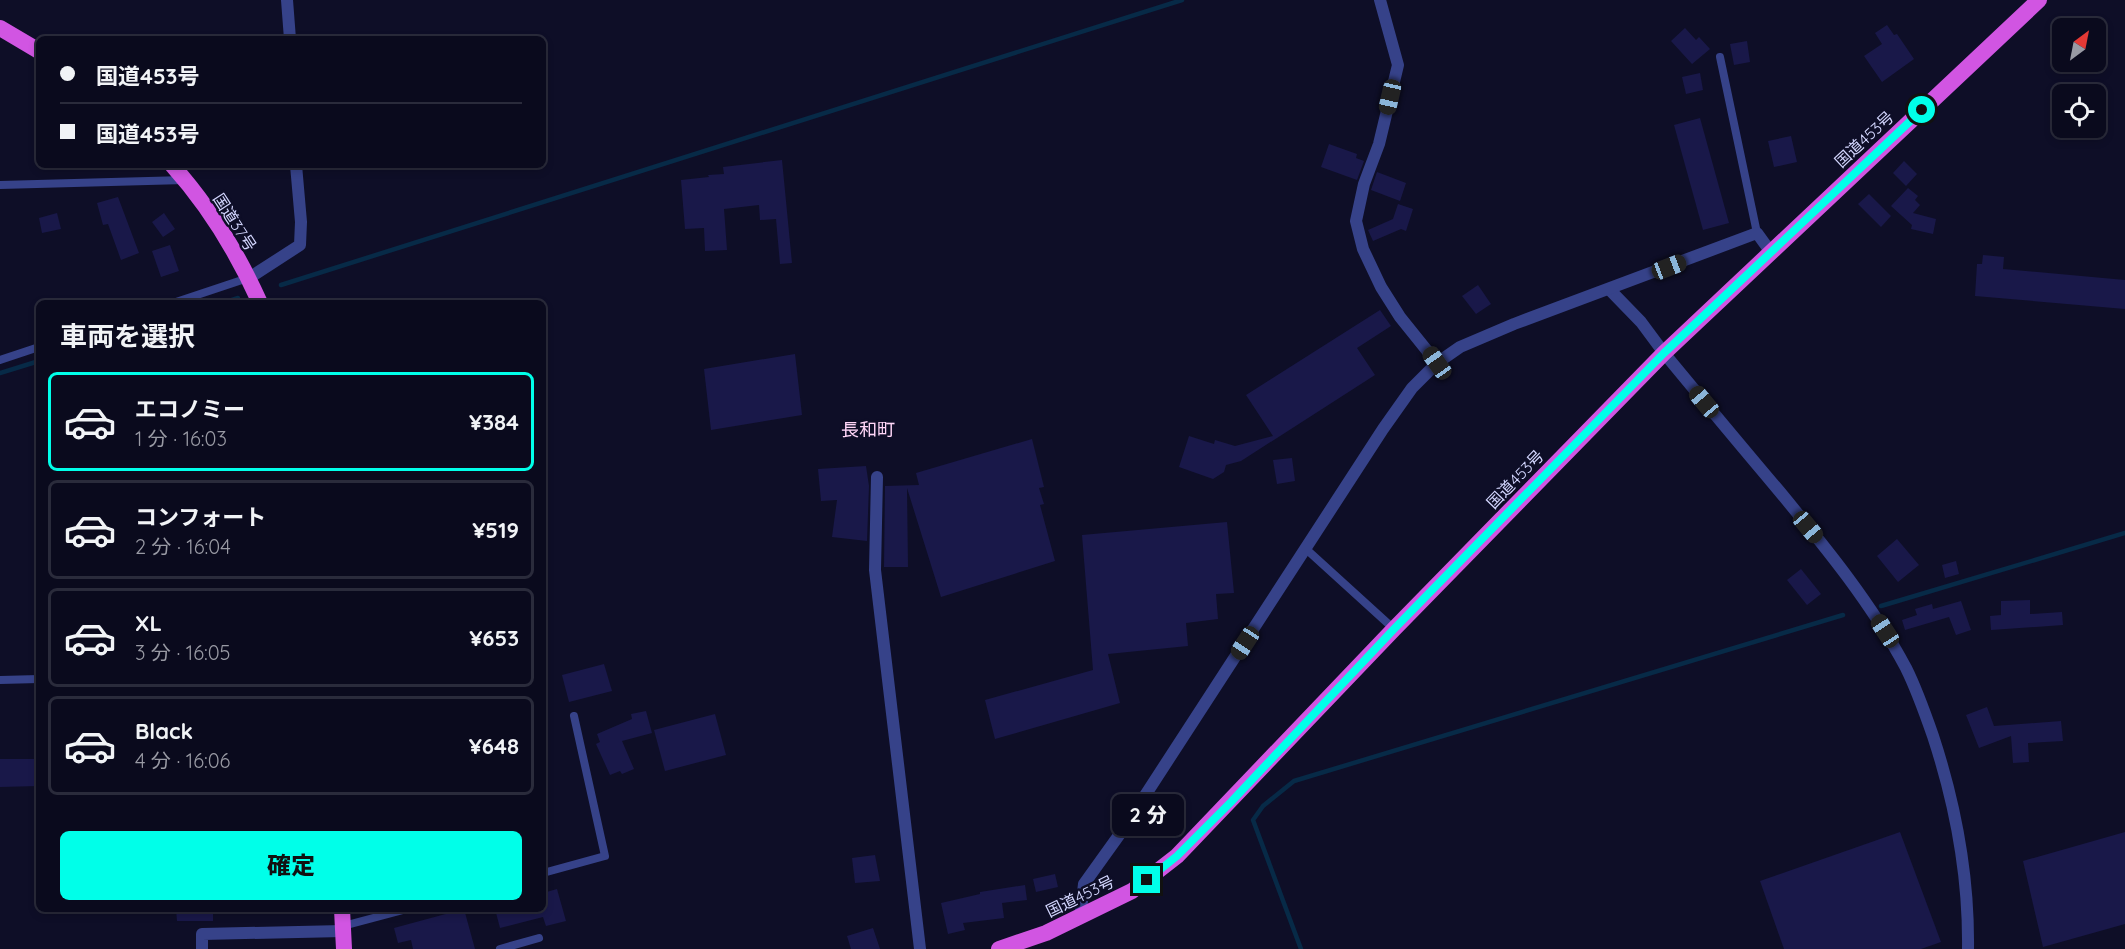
<!DOCTYPE html>
<html lang="ja">
<meta charset="utf-8">
<style>
body{margin:0;font-family:Quicksand,"Noto Sans JP",sans-serif;background:#131326;color:#f1f3f6;height:100vh;display:flex;flex-direction:column;font-size:22px;white-space:nowrap}
*{box-sizing:border-box;margin:0}
p{font-size:20px;color:#999aa4}
.icon{flex:none;width:33px;height:33px;fill:none;stroke:currentColor;stroke-width:2;stroke-linecap:round;stroke-linejoin:round}
.map{position:relative;flex:1;overflow:hidden}
.side{position:absolute;left:36px;top:300px;width:510px;height:612px;display:flex;flex-direction:column;background:#0a0a1d;border-radius:9px;box-shadow:0 3px 9px #0003,0 0 0 2px #2a2b3b}
.side>*{flex:none}
.top-card{position:absolute;left:36px;top:36px;width:510px;height:132px;border-radius:9px;box-shadow:0 3px 9px #0003,0 0 0 2px #2a2b3b;display:grid;align-content:center;height:132px;padding:0 24px;background:#0a0a1d}
.needle{width:39px;rotate:32deg}
.tools{position:absolute;left:2052px;top:18px;display:grid;gap:12px}
.tools a{display:grid;place-items:center;width:54px;height:54px;border-radius:9px;background:#0a0a1d;box-shadow:0 3px 9px #0003,0 0 0 2px #2a2b3b;font-size:30px}
.end{position:absolute;width:27px;height:27px;margin:-14px;border:8px solid #00ffe9;background:#111;box-shadow:0 0 0 3px #111}
.from{border-radius:50%}
.bubble{position:absolute;height:42px;border-radius:9px;background:#0a0a1d;box-shadow:0 3px 9px #0003,0 0 0 2px #2a2b3b;font-size:20px;font-weight:800;line-height:42px;text-align:center}
.car{position:absolute;width:18px;height:36px;margin:-18px -9px;border-radius:8px;box-shadow:0 0 4px 2px #0007;background:linear-gradient(#222 24%,#8ab4d8 0 40%,#222 0 76%,#8ab4d8 0 86%,#222 0)}
.top-card b{display:flex;align-items:center;gap:21px;height:57px;font-size:22px}
.top-card b+b{border-top:2px solid #2a2b3b}
.top-card i{width:15px;height:15px;background:#f1f3f6}
ul{padding:0;list-style:none}
li{display:flex;align-items:center;gap:18px;height:99px;margin:0 12px 9px;padding:0 12px;border:3px solid #2a2b3b;border-radius:9px}
li div{flex:1}
li b{display:block;font-size:22px}
li em{font-style:normal;font-weight:800}
li.on{border-color:#00ffe9}
li>.icon{width:54px;height:54px;stroke-width:1.5}
h2{padding:0 24px;font-size:27px;line-height:72px}
.cta{display:flex;gap:12px;margin-top:auto;padding:12px 24px}
.cta a{flex:1;height:69px;border-radius:9px;background:#00ffe9;color:#111;font-size:24px;font-weight:800;line-height:69px;text-align:center}
.map>svg:first-child{display:block}
.lines{fill:none;stroke-linecap:round;stroke-linejoin:round}
.stream{stroke:#072a47;stroke-width:4.5}
.building{fill:#191849}
.service{stroke:#364289;stroke-width:8}
.minor{stroke:#364289;stroke-width:12}
.tertiary{stroke:#364289;stroke-width:12}
.trunk{stroke:#d155e2;stroke-width:16}
.route{stroke:#00ffe9;stroke-width:8}
.labels{text-anchor:middle;stroke-width:5;stroke-linejoin:round;paint-order:stroke}
.street-label{font-size:16px;fill:#d4d7ff;stroke:#0e0e27}
.neighbourhood-label{font-size:18px;fill:#ffd6f8;stroke:#0e0e27}
</style>
<div class="map">
<svg width="2125" height="949" viewBox="0 0 2125 949">
<rect width="100%" height="100%" fill="#0e0e27"/>
<g class="lines">
<g class="stream">
<polyline points="281,285 1182,0"/>
<polyline points="223,303 238,298"/>
<polyline points="0,373 39,361"/>
<polyline points="1881,606 2125,533"/>
<polyline points="1301,949 1253,820 1263,806 1294,781 1843,615"/>
</g>
</g>
<g class="building">
<polygon points="1887,25 1894,35 1897,34 1914,59 1882,82 1864,56 1882,44 1875,33"/>
<polygon points="1685,28 1696,40 1699,37 1710,49 1692,64 1671,41"/>
<polygon points="1747,41 1750,62 1734,65 1730,44"/>
<polygon points="1700,73 1703,90 1686,94 1682,77"/>
<polygon points="1700,118 1729,223 1703,230 1674,125"/>
<polygon points="1791,136 1797,162 1774,167 1768,141"/>
<polygon points="1329,144 1357,154 1356,158 1364,161 1357,180 1321,167"/>
<polygon points="782,160 792,263 780,264 776,219 760,220 759,205 724,209 727,250 705,251 704,228 685,229 681,180 709,177 708,175 724,174 723,167"/>
<polygon points="1904,161 1917,174 1906,186 1893,173"/>
<polygon points="1377,172 1406,183 1400,201 1371,190"/>
<polygon points="1908,188 1918,196 1915,200 1920,205 1913,213 1936,219 1933,234 1911,229 1912,225 1891,206"/>
<polygon points="1869,194 1891,216 1881,227 1858,204"/>
<polygon points="118,197 139,253 121,260 108,224 103,225 97,203"/>
<polygon points="1398,204 1413,209 1406,231 1401,229 1373,241 1368,230 1393,219"/>
<polygon points="57,213 61,229 42,233 39,218"/>
<polygon points="164,213 175,229 163,237 152,222"/>
<polygon points="170,245 179,271 161,277 152,251"/>
<polygon points="1983,255 2004,257 2003,269 2125,280 2125,309 1975,296 1977,264 1982,264"/>
<polygon points="1478,285 1491,304 1476,314 1462,296"/>
<polygon points="1380,310 1391,326 1357,348 1375,375 1241,461 1226,465 1224,472 1213,479 1179,467 1189,436 1214,444 1215,440 1235,446 1273,436 1246,395"/>
<polygon points="795,354 802,415 711,430 704,369"/>
<polygon points="1032,439 1044,487 1039,488 1044,504 1040,505 1055,561 941,597 907,488 908,567 884,567 885,486 919,485 916,473"/>
<polygon points="1292,458 1295,481 1277,484 1273,460"/>
<polygon points="866,466 869,486 867,541 832,537 837,500 821,501 818,469"/>
<polygon points="1227,522 1234,593 1216,594 1218,619 1186,623 1188,646 1108,654 1120,703 995,739 985,700 1093,670 1082,535"/>
<polygon points="1897,539 1919,565 1898,582 1877,556"/>
<polygon points="1956,561 1959,574 1945,578 1942,565"/>
<polygon points="1801,569 1821,594 1807,605 1787,580"/>
<polygon points="2030,600 2030,614 2062,612 2063,625 1991,630 1990,616 2001,615 2001,601"/>
<polygon points="1961,601 1971,630 1956,635 1949,617 1905,630 1902,620 1917,615 1915,609 1932,604 1933,609"/>
<polygon points="604,664 612,691 569,702 562,675"/>
<polygon points="1987,707 1994,726 2061,721 2063,741 2028,743 2029,762 2013,763 2011,736 1979,748 1966,715"/>
<polygon points="646,711 652,733 622,741 634,769 622,774 620,771 610,775 596,744 600,742 597,734 632,719 631,714"/>
<polygon points="715,714 726,755 665,771 654,730"/>
<polygon points="0,759 39,759 39,786 0,787"/>
<polygon points="1900,832 1941,942 1921,949 1784,949 1760,881"/>
<polygon points="2125,832 2125,924 2043,947 2023,861"/>
<polygon points="875,855 880,881 855,883 852,858"/>
<polygon points="1055,874 1058,887 1036,892 1033,879"/>
<polygon points="1025,885 1027,900 1002,903 1004,918 963,923 965,930 948,934 941,903 980,894 980,892"/>
<polygon points="557,889 566,921 546,926 543,917 500,928 495,909 543,909 543,893"/>
<polygon points="176,909 213,909 213,921 177,921"/>
<polygon points="464,909 475,949 413,949 411,940 398,943 394,928"/>
<polygon points="873,928 880,949 851,949 847,936"/>
</g>
<g class="lines">
<g class="service">
<polyline points="1720,57 1757,233"/>
<polyline points="0,185 185,180"/>
<polyline points="173,303 248,278"/>
<polyline points="0,360 39,347"/>
<polyline points="1306,549 1394,629"/>
<polyline points="0,680 39,679"/>
<polyline points="543,873 605,856 574,716"/>
<polyline points="343,926 407,909"/>
<polyline points="500,949 539,938"/>
</g>
<g class="minor">
<polyline points="287,0 290,39"/>
<polyline points="1380,0 1398,65 1379,144 1364,184 1356,221 1363,249 1381,287 1400,317 1437,363"/>
<polyline points="249,278 300,245 301,222 296,165"/>
<polyline points="1609,289 1641,322 1664,353"/>
<polyline points="877,477 875,570 920,949"/>
<polyline points="1080,918 1084,884 1122,831 1383,429 1412,388 1437,363 1460,347 1514,324 1757,233 1770,251"/>
<polyline points="202,949 202,934 343,931"/>
</g>
<path class="tertiary" d="M1664,353C1702,399 1741,446 1780,492C1826,548 1872,604 1906,668C1917,690 1925,713 1933,736C1956,806 1969,875 1968,949"/>
<g class="trunk">
<polyline points="0,28 39,51"/>
<path d="M172,165C208,205 238,254 260,303"/>
<polyline points="342,909 344,949"/>
<polyline points="999,949 1046,933 1132,891 1177,856 1394,629 1664,353 2039,0"/>
</g>
</g>
<g class="lines">
<polyline class="route" points="1147,880 1177,856 1231,802 1394,629 1664,353 1922,110"/>
</g>
<g class="labels">
<g class="street-label">
<text transform="translate(1864 139) rotate(-43)" y="6">国道453号</text>
<text transform="translate(235 222) rotate(57)" y="6">国道37号</text>
<text transform="translate(1515 479) rotate(-46)" y="6">国道453号</text>
<text transform="translate(1080 896) rotate(-26)" y="6">国道453号</text>
</g>
<g class="neighbourhood-label">
<text x="868" y="436">長和町</text>
</g>
</g>
</svg>
<div class="tools">
<a><svg class="needle" viewBox="-14 -14 28 28"><path d="M0-13l5 13h-10z" fill="#e53935"/><path d="M0 13l5-13h-10z" fill="#999aa4"/></svg></a>
<a><svg class="icon" aria-label="locate" viewBox="0 0 24 24"><circle cx="12" cy="12" r="6"/><path d="M12 2v4M12 18v4M2 12h4M18 12h4"/></svg></a>
</div>
<i class="end from" style="left:1922px;top:110px"></i>
<i class="end" style="left:1147px;top:880px"></i>
<div class="bubble" style="left:1112px;top:794px;width:72px">2 分</div>
<i class="car" style="left:1390px;top:97px;rotate:193deg"></i>
<i class="car" style="left:1669px;top:267px;rotate:69deg"></i>
<i class="car" style="left:1437px;top:363px;rotate:325deg"></i>
<i class="car" style="left:1704px;top:402px;rotate:320deg"></i>
<i class="car" style="left:1808px;top:527px;rotate:140deg"></i>
<i class="car" style="left:1885px;top:631px;rotate:327deg"></i>
<i class="car" style="left:1245px;top:643px;rotate:213deg"></i>
<div class="top-card">
<b><i class="from"></i>国道453号</b>
<b><i></i>国道453号</b>
</div>
<section class="side">
<h2>車両を選択</h2>
<ul>
<li class="on"><svg class="icon" aria-label="car" viewBox="0 0 24 24"><path d="M5 17H2v-5l4-1 3-4h7l3 4 3 1v5h-3M9 17h6M6 11h13"/><circle cx="7" cy="17" r="2"/><circle cx="17" cy="17" r="2"/></svg><div><b>エコノミー</b><p>1 分 · 16:03</p></div><em>¥384</em></li>
<li><svg class="icon" aria-label="car" viewBox="0 0 24 24"><path d="M5 17H2v-5l4-1 3-4h7l3 4 3 1v5h-3M9 17h6M6 11h13"/><circle cx="7" cy="17" r="2"/><circle cx="17" cy="17" r="2"/></svg><div><b>コンフォート</b><p>2 分 · 16:04</p></div><em>¥519</em></li>
<li><svg class="icon" aria-label="car" viewBox="0 0 24 24"><path d="M5 17H2v-5l4-1 3-4h7l3 4 3 1v5h-3M9 17h6M6 11h13"/><circle cx="7" cy="17" r="2"/><circle cx="17" cy="17" r="2"/></svg><div><b>XL</b><p>3 分 · 16:05</p></div><em>¥653</em></li>
<li><svg class="icon" aria-label="car" viewBox="0 0 24 24"><path d="M5 17H2v-5l4-1 3-4h7l3 4 3 1v5h-3M9 17h6M6 11h13"/><circle cx="7" cy="17" r="2"/><circle cx="17" cy="17" r="2"/></svg><div><b>Black</b><p>4 分 · 16:06</p></div><em>¥648</em></li>
</ul>
<div class="cta"><a>確定</a></div>
</section>
</div>
